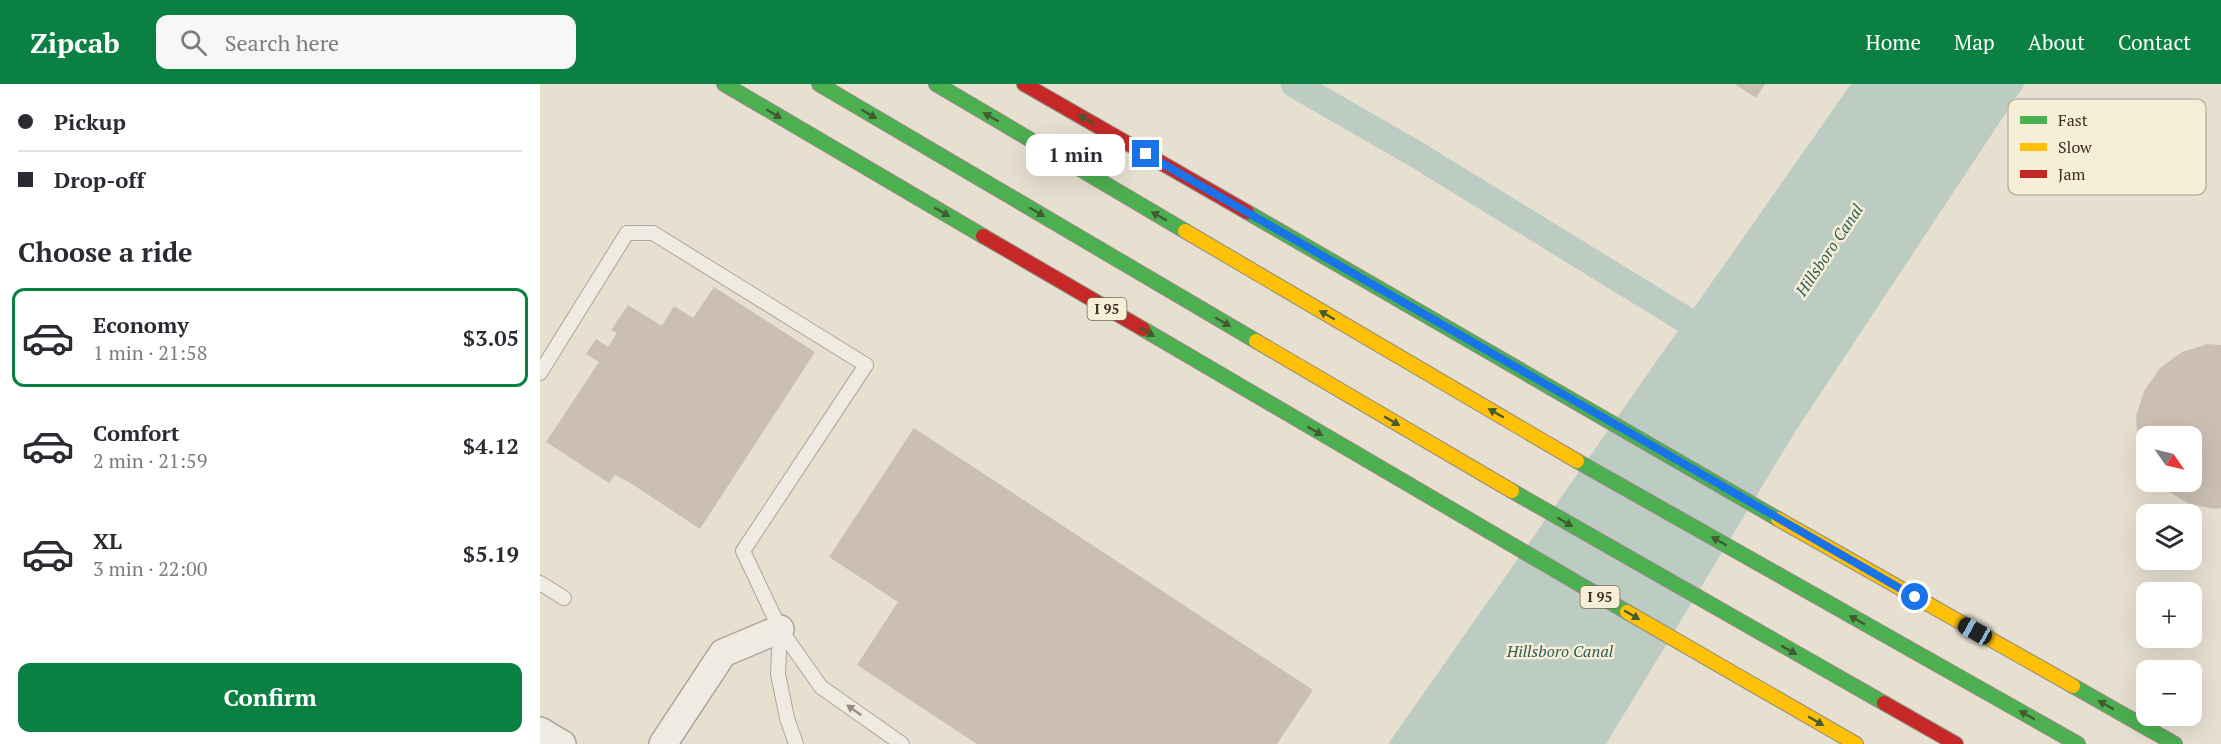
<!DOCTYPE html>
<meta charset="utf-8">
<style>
body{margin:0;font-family:"PT Serif",serif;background:#f7f7f7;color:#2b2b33;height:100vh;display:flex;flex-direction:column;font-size:22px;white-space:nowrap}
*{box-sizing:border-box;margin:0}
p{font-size:20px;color:#7c7c81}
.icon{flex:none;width:33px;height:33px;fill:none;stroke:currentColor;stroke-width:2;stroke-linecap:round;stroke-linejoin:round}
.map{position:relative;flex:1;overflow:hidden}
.details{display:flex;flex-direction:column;background:#fff;width:540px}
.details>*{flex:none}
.guide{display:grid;align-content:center;height:132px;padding:0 18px;background:#fff}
.needle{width:39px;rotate:124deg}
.buttons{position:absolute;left:1596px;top:342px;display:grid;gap:12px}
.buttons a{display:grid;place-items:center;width:66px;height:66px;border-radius:12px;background:#fff;box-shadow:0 6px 24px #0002;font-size:30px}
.end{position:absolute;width:27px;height:27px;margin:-14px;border:8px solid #1a73e8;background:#fff;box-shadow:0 0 0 3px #fff}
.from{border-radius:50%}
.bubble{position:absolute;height:42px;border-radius:12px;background:#fff;box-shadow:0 6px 24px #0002;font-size:20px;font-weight:700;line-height:42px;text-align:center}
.car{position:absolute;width:18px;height:36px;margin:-18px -9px;border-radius:8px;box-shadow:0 0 4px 2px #0007;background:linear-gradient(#222 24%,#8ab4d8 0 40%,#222 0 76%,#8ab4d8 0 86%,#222 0)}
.guide b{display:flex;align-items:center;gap:21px;height:57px;font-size:22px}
.guide b+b{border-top:2px solid #e1e1e2}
.guide i{width:15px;height:15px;background:#2b2b33}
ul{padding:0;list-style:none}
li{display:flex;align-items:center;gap:18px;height:99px;margin:0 12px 9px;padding:0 6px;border:3px solid transparent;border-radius:12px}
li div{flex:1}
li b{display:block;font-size:22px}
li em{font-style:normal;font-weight:700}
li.selected{border-color:#0b8043}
li>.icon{width:54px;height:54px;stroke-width:1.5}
h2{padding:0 18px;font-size:27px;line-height:72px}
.cta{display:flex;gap:12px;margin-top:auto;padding:12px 18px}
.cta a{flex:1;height:69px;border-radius:12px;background:#0b8043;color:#fff;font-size:24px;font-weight:700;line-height:69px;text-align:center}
header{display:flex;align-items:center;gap:36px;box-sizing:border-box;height:84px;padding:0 30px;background:#0b8043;color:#fff}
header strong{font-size:28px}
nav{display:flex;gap:33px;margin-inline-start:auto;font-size:21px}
.search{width:420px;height:54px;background:#f7f7f7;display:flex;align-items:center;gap:15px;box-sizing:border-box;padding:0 21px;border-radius:12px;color:#7c7c81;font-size:22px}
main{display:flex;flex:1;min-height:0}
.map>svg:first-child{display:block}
.water{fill:#bcccc2}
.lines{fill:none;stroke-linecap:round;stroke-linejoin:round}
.canal{stroke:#bcccc2;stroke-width:27}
.building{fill:#cbbfb2}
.lane-casing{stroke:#ada599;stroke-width:16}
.street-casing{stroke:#ada599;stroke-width:30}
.fast-casing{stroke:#928b80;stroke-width:16}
.slow-casing{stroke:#928b80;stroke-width:16}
.jam-casing{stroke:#928b80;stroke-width:16}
.lane{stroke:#efebe3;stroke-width:14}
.street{stroke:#efebe3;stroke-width:27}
.fast{stroke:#4caf50;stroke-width:14}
.slow{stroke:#ffc107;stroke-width:14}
.jam{stroke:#c62828;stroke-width:14}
.oneway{fill:#425b31}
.oneway2{fill:#968c82}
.route{stroke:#1a73e8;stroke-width:8}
.labels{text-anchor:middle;stroke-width:5;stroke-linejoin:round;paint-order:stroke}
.shield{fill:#f7eed8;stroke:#756857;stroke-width:1.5}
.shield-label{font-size:14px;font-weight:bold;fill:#3d2e20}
.water-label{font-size:16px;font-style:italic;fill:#2f5d5a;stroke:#f7eed8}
.key{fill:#f7eed8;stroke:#bfb4a1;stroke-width:1.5}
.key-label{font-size:16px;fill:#3d2e20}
</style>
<header>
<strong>Zipcab</strong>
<div class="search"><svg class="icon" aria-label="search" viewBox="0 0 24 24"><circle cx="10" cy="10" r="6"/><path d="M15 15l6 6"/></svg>Search here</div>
<nav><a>Home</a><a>Map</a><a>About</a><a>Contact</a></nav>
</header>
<main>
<section class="details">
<div class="guide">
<b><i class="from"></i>Pickup</b>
<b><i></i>Drop-off</b>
</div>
<h2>Choose a ride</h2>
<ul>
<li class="selected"><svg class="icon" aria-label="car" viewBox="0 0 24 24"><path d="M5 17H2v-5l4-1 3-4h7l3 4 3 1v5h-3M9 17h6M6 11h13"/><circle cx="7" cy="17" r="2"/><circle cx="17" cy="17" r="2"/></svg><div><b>Economy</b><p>1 min · 21:58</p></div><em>$3.05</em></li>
<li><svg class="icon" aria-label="car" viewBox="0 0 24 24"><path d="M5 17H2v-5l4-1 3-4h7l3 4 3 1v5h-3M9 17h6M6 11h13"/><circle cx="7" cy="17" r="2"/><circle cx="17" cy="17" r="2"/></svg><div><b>Comfort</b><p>2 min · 21:59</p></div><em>$4.12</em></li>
<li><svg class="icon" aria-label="car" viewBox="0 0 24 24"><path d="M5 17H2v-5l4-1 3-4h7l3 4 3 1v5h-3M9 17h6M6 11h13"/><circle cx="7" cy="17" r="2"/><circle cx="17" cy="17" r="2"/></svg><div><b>XL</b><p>3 min · 22:00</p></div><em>$5.19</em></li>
</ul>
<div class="cta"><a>Confirm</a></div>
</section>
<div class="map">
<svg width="1681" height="660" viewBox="0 0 1681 660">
<rect width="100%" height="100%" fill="#e7e0d1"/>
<polygon class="water" points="1311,0 1485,0 1255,348 1066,660 848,660"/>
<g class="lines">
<polyline class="canal" points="754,0 874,69 1177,255"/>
</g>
<g class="building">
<polygon points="1195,0 1225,0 1216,14"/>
<polygon points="174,203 275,268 160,445 92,400 75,391 69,399 6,358 59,278 46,270 56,255 68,263 77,249 71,246 88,221 122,242 134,222 153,234"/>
<polygon points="1668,260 1681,261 1681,424 1676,425 1649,420 1626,406 1618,398 1652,398 1652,352 1606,352 1606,382 1598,360 1596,332 1604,307 1620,284 1642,268"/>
<polygon points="374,344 773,606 737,660 437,660 317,581 358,518 289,473"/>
</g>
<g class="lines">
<defs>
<g id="lane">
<polyline points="0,289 87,149 113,149 326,281 203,467 240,545 238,590 247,634 256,660"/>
<polyline points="0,499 24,514"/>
<polyline points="240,545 281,603 362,660"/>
</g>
<g id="street">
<polyline points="0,647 22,660"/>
<polyline points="123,660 183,569 240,545"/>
</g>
<g id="fast">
<polyline points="184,0 443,152"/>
<polyline points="279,0 716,257"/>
<polyline points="396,0 645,147"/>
<polyline points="707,128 1238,435"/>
<polyline points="603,245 1087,528"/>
<polyline points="1037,377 1538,660"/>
<polyline points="972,407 1344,619"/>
<polyline points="1533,602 1635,660"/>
</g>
<g id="slow">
<polyline points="645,147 1037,377"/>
<polyline points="716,257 972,407"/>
<polyline points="1238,435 1533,602"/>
<polyline points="1087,528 1316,660"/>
</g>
<g id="jam">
<polyline points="484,0 707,128"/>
<polyline points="443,152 603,245"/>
<polyline points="1344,619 1416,660"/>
</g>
</defs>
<use href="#lane" class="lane-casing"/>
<use href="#street" class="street-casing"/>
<use href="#fast" class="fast-casing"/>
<use href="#slow" class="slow-casing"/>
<use href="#jam" class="jam-casing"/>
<use href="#lane" class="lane"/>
<use href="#street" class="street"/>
<use href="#fast" class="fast"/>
<use href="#slow" class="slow"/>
<use href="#jam" class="jam"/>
</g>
<defs><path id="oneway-solid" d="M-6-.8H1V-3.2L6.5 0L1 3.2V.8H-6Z" transform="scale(1.5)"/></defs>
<g class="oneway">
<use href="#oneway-solid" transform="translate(234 30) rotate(30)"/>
<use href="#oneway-solid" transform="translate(329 30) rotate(30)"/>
<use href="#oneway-solid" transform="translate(451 33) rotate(-150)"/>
<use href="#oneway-solid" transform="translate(546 35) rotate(-150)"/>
<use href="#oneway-solid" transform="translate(402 128) rotate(30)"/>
<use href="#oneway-solid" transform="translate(497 128) rotate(30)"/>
<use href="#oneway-solid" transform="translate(619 132) rotate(-150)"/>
<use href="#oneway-solid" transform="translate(787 231) rotate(-150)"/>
<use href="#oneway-solid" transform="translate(683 238) rotate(30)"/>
<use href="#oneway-solid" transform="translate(607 248) rotate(30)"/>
<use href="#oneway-solid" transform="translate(956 329) rotate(-150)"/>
<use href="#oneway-solid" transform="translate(852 337) rotate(30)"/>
<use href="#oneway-solid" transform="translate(775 347) rotate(30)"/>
<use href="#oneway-solid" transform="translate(1025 438) rotate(30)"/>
<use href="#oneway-solid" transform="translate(1179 457) rotate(-150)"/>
<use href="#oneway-solid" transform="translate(1092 531) rotate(30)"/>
<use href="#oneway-solid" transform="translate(1317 536) rotate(-151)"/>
<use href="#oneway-solid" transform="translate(1249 566) rotate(29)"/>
<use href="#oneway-solid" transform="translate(1566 621) rotate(-151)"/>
<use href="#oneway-solid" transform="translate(1487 631) rotate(-151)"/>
<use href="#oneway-solid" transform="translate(1276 637) rotate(30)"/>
</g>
<use class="oneway2" href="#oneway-solid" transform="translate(314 626) rotate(-145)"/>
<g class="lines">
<polyline class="route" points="606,70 1375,513"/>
</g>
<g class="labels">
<g class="shield">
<rect x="547.5" y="214" width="39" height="22" rx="4.5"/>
<rect x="1040.5" y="502" width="39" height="22" rx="4.5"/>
</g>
<g class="shield-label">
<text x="567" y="230">I 95</text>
<text x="1060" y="518">I 95</text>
</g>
<g class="water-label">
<text transform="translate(1289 166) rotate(-56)" y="6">Hillsboro Canal</text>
<text x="1020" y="573">Hillsboro Canal</text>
</g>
</g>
<rect x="1468" y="15" width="198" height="96" rx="9" class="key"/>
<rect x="1480" y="32" width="27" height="8" fill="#4caf50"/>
<rect x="1480" y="59" width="27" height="8" fill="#ffc107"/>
<rect x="1480" y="86" width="27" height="8" fill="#c62828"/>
<g class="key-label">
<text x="1518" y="42">Fast</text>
<text x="1518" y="69">Slow</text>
<text x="1518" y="96">Jam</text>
</g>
</svg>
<div class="buttons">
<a><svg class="needle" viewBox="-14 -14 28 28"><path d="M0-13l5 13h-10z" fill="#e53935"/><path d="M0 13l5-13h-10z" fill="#7c7c81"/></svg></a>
<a><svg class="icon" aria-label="layers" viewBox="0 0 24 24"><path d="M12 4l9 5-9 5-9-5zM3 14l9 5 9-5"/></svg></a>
<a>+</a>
<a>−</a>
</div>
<i class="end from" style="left:1375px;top:513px"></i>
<i class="end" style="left:606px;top:70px"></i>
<div class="bubble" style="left:486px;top:50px;width:99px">1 min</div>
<i class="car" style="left:1435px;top:547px;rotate:299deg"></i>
</div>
</main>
